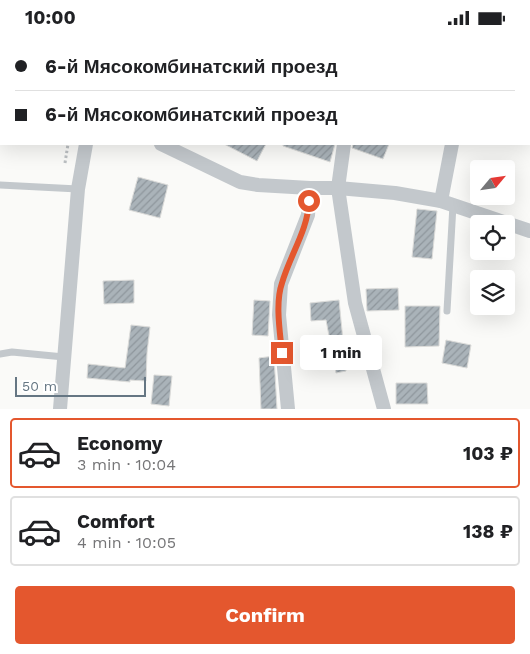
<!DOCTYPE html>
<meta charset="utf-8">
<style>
body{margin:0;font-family:"Work Sans",sans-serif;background:#f2f2f2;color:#202124;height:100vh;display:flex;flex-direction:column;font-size:19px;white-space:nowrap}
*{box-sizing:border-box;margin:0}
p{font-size:16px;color:#757577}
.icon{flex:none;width:28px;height:28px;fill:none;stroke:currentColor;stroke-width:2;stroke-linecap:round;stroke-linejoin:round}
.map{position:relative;height:374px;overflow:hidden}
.panel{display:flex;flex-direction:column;background:#fff;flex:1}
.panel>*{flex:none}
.top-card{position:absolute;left:0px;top:0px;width:530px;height:110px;box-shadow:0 5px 20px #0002;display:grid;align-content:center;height:110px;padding:0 15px;background:#fff}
.needle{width:32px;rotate:61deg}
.controls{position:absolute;left:470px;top:125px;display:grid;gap:10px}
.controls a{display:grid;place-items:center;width:45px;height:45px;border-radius:5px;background:#fff;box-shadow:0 5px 20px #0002;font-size:25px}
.scale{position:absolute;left:15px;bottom:12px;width:131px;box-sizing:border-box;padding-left:5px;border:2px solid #657683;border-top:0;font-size:14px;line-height:18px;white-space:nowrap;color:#657683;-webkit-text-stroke:4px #fff;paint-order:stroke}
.end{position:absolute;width:22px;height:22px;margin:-11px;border:6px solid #e4572e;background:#fff;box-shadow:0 0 0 2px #fff}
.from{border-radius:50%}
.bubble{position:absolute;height:35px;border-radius:5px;background:#fff;box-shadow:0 5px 20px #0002;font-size:16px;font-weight:700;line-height:35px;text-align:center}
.top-card b{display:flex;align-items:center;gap:18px;height:48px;font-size:19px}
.top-card b+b{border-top:1px solid #e0e0e0}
.top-card i{width:12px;height:12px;background:#202124}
ul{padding:9px 0 0;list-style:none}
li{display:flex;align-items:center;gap:15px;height:70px;margin:0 10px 8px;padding:0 5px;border:2px solid #e0e0e0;border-radius:5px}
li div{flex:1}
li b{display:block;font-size:19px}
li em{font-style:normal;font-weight:700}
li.on{border-color:#e4572e}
li>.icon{width:45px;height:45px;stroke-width:1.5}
.action{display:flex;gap:10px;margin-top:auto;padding:10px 15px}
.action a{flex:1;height:58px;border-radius:5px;background:#e4572e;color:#fff;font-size:20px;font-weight:700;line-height:58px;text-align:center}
.status{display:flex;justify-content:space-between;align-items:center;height:35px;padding:0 25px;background:#fff;direction:ltr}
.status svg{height:14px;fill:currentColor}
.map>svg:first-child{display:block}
.building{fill:url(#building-hatch);stroke:#dcdcda}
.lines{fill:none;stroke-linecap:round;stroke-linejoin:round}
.path{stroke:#bbbfc2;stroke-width:3;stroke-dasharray:2.5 2.5;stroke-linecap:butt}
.service{stroke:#c3c8cc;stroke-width:7}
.minor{stroke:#c3c8cc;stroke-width:14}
.route{stroke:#e4572e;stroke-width:6}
</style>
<div class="status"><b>10:00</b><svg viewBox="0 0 49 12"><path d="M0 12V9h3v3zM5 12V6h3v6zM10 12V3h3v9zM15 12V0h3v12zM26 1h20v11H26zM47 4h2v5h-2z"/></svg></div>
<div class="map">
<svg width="530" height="374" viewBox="0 0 530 374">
<defs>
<pattern id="building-hatch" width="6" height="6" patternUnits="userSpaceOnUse" patternTransform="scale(1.25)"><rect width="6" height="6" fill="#aab3b9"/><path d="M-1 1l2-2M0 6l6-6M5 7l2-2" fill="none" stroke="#8e969c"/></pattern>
</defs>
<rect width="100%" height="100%" fill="#fafaf8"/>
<g class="building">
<polygon points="224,109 266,109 257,126"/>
<polygon points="283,109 335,109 330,127 283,111"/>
<polygon points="353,109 389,109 383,124 352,113"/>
<polygon points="138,142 168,150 160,183 129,175"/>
<polygon points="417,174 437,176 432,224 412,222"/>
<polygon points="134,245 134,268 104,269 103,246"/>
<polygon points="398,253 399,275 367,276 366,254"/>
<polygon points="254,265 270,266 268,301 252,300"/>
<polygon points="339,265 346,336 336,338 326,285 311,286 310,268"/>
<polygon points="405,271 440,271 439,311 405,312"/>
<polygon points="131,290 150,292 147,318 146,346 130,345 130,347 87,343 88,329 125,333"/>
<polygon points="446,305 471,310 467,333 442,328"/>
<polygon points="274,321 277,374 261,374 259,323"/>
<polygon points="154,340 172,341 169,371 151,369"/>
<polygon points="396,348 427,348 428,369 396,369"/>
</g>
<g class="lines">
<g class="path">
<polyline points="109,1 109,0"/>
<polyline points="65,128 68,109"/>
</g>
<g class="service">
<polyline points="5,1 5,0"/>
<polyline points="0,18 1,18"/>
<polyline points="0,150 78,154"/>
<polyline points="447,276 453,170"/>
<polyline points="0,319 12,317 64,322"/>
</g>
<g class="minor">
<polyline points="130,1 130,0"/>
<polyline points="383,1 383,0"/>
<polyline points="474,1 474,0"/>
<polyline points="161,109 240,147 258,150 310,153 338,153 395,158 441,166 530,196"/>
<polyline points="344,109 338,153 355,268 384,374"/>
<polyline points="441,166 452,109"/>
<polyline points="60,374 78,154 86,109"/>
<polyline points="288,374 279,280 281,249 308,180 310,153"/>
</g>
</g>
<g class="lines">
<path class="route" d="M282,318C280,297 275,268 282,248C290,220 308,195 309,166"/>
</g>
</svg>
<div class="controls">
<a><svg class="needle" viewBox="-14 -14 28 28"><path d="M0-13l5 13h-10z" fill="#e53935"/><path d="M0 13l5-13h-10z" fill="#757577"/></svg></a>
<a><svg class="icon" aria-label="locate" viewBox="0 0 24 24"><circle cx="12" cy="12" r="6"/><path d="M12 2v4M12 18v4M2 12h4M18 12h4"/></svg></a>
<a><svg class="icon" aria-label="layers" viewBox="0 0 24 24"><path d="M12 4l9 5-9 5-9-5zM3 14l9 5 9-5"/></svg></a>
</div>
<div class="scale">50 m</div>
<i class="end from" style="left:309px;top:166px"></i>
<i class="end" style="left:282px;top:318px"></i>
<div class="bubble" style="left:300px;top:300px;width:82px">1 min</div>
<div class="top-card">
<b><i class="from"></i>6-й Мясокомбинатский проезд</b>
<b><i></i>6-й Мясокомбинатский проезд</b>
</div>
</div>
<section class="panel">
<ul>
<li class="on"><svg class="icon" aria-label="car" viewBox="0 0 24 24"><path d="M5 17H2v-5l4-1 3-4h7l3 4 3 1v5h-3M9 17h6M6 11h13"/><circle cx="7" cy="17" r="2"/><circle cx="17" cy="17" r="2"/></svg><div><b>Economy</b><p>3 min · 10:04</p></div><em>103 ₽</em></li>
<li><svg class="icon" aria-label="car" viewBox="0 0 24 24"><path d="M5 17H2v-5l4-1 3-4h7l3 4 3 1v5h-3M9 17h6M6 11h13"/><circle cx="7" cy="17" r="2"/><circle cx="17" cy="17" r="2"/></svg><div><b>Comfort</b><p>4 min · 10:05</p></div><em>138 ₽</em></li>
</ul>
<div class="action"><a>Confirm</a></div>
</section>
